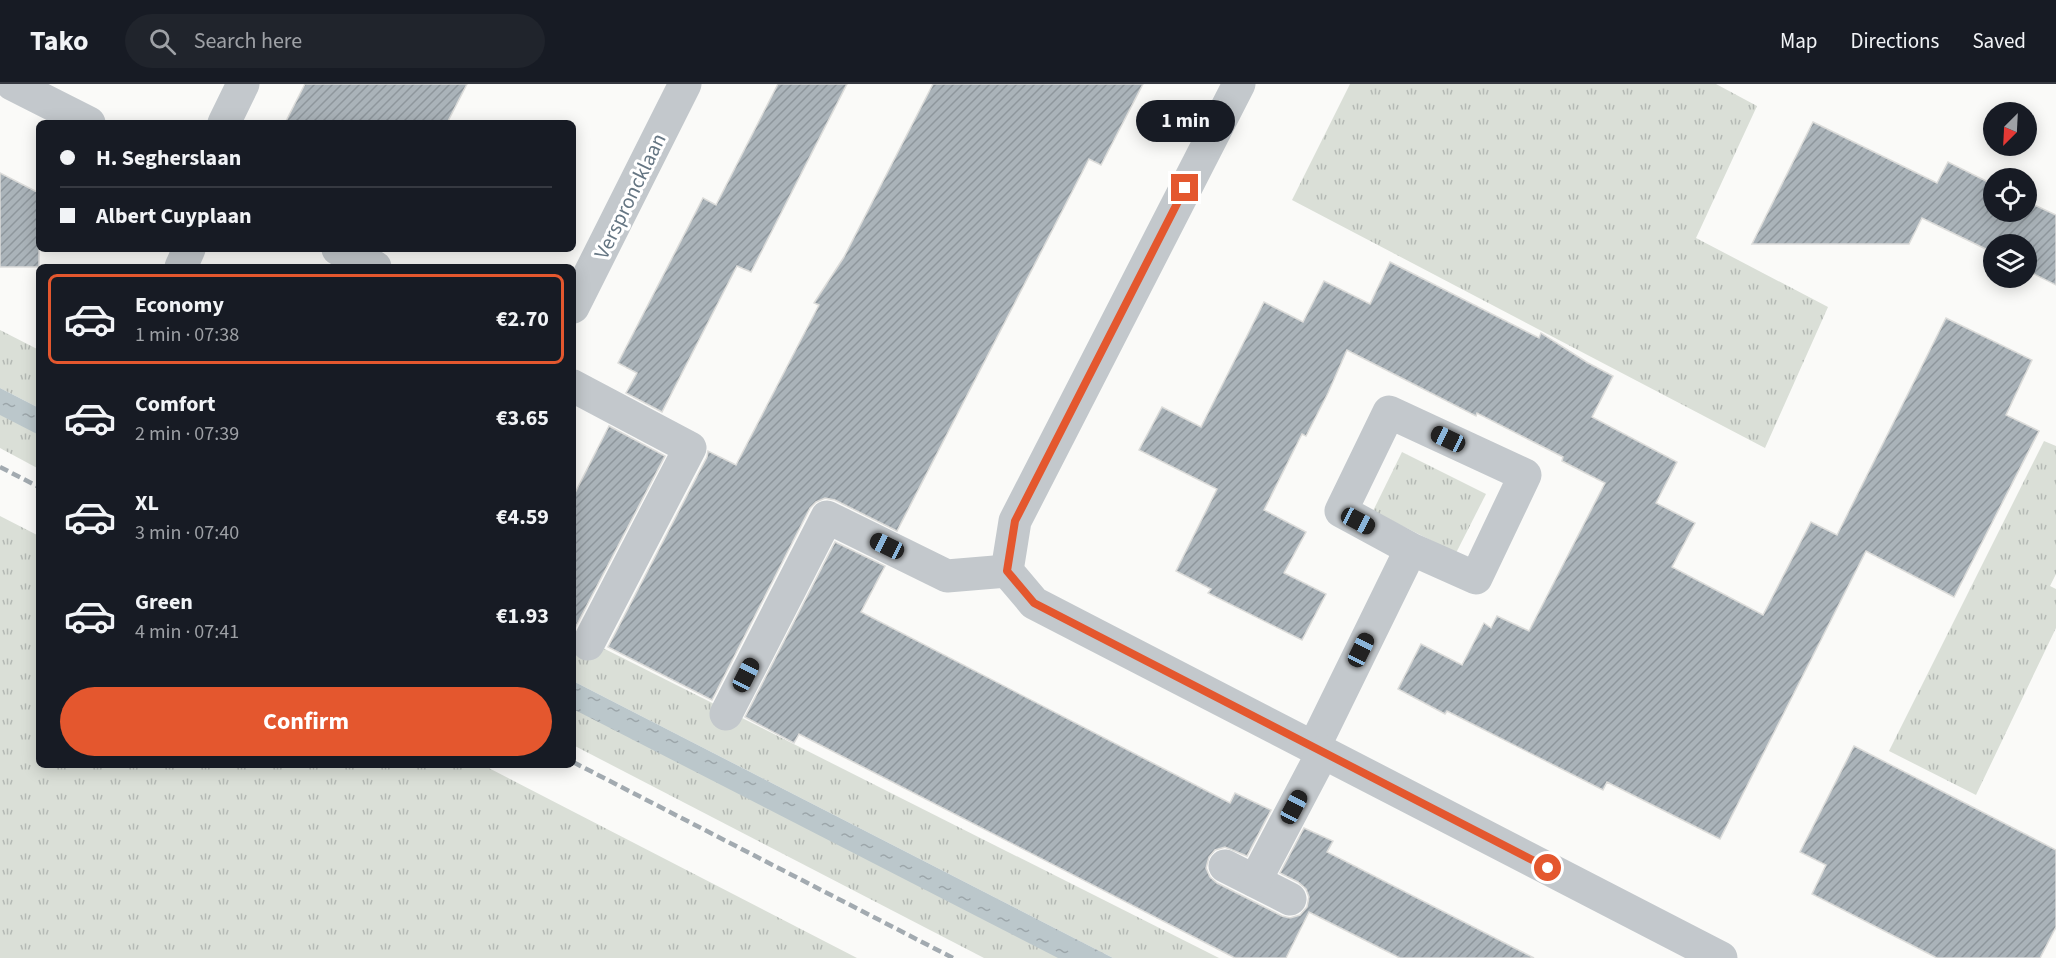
<!DOCTYPE html>
<meta charset="utf-8">
<style>
body{margin:0;font-family:"Source Sans 3",sans-serif;background:#20242c;color:#f1f3f6;height:100vh;display:flex;flex-direction:column;font-size:22px;white-space:nowrap}
*{box-sizing:border-box;margin:0}
p{font-size:20px;color:#9ea1a6}
.icon{flex:none;width:33px;height:33px;fill:none;stroke:currentColor;stroke-width:2;stroke-linecap:round;stroke-linejoin:round}
.map{position:relative;flex:1;overflow:hidden}
.details{position:absolute;left:36px;top:180px;width:540px;height:504px;display:flex;flex-direction:column;background:#171b24;border-radius:9px;box-shadow:0 3px 15px #0003}
.details>*{flex:none}
.top-card{position:absolute;left:36px;top:36px;width:540px;height:132px;border-radius:9px;box-shadow:0 3px 15px #0003;display:grid;align-content:center;height:132px;padding:0 24px;background:#171b24}
.needle{width:39px;rotate:204deg}
.controls{position:absolute;left:1983px;top:18px;display:grid;gap:12px}
.controls a{display:grid;place-items:center;width:54px;height:54px;border-radius:50%;background:#171b24;box-shadow:0 3px 15px #0003;font-size:30px}
.end{position:absolute;width:27px;height:27px;margin:-14px;border:8px solid #e4572e;background:#fff;box-shadow:0 0 0 3px #fff}
.from{border-radius:50%}
.bubble{position:absolute;height:42px;border-radius:21px;background:#171b24;box-shadow:0 3px 15px #0003;font-size:20px;font-weight:700;line-height:42px;text-align:center}
.car{position:absolute;width:18px;height:36px;margin:-18px -9px;border-radius:8px;box-shadow:0 0 4px 2px #0007;background:linear-gradient(#222 24%,#8ab4d8 0 40%,#222 0 76%,#8ab4d8 0 86%,#222 0)}
.top-card b{display:flex;align-items:center;gap:21px;height:57px;font-size:22px}
.top-card b+b{border-top:2px solid #363941}
.top-card i{width:15px;height:15px;background:#f1f3f6}
ul{padding:10px 0 0;list-style:none}
li{display:flex;align-items:center;gap:18px;height:90px;margin:0 12px 9px;padding:0 12px;border:3px solid transparent;border-radius:9px}
li div{flex:1}
li b{display:block;font-size:22px}
li em{font-style:normal;font-weight:700}
li.active{border-color:#e4572e}
li>.icon{width:54px;height:54px;stroke-width:1.5}
.cta{display:flex;gap:12px;margin-top:auto;padding:12px 24px}
.cta a{flex:1;height:69px;border-radius:36px;background:#e4572e;color:#fff;font-size:24px;font-weight:700;line-height:69px;text-align:center}
header{display:flex;align-items:center;gap:36px;box-sizing:border-box;height:84px;padding:0 30px;background:#171b24;border-bottom:2px solid #363941}
header strong{font-size:28px}
nav{display:flex;gap:33px;margin-inline-start:auto;font-size:21px}
.search{width:420px;height:54px;background:#20242c;display:flex;align-items:center;gap:15px;box-sizing:border-box;padding:0 21px;border-radius:33px;color:#9ea1a6;font-size:22px}
.map>svg:first-child{display:block}
.grass{fill:url(#grass-tufts)}
.water{fill:url(#water-ripples)}
.building{fill:url(#building-hatch);stroke:#dcdcda;stroke-width:1.5}
.lines{fill:none;stroke-linecap:round;stroke-linejoin:round}
.minor{stroke:#c3c8cc;stroke-width:33}
.rail{stroke:#a2aab0;stroke-width:4.5;stroke-dasharray:9 4.5;stroke-linecap:butt}
.route{stroke:#e4572e;stroke-width:8}
.labels{text-anchor:middle;stroke-width:6;stroke-linejoin:round;paint-order:stroke}
.street-label{font-size:21px;fill:#657683;stroke:#fff}
</style>
<header>
<strong>Tako</strong>
<div class="search"><svg class="icon" aria-label="search" viewBox="0 0 24 24"><circle cx="10" cy="10" r="6"/><path d="M15 15l6 6"/></svg>Search here</div>
<nav><a>Map</a><a>Directions</a><a>Saved</a></nav>
</header>
<div class="map">
<svg width="2056" height="874" viewBox="0 0 2056 874">
<defs>
<pattern id="grass-tufts" width="24" height="20" patternUnits="userSpaceOnUse" patternTransform="scale(1.5)"><rect width="24" height="20" fill="#dadfd7"/><path d="M3 7l-1-3M5 7V3M7 7l1-3M15 17l-1-3M17 17v-4M19 17l1-3" fill="none" stroke="#b4b9b4"/></pattern>
<pattern id="water-ripples" width="26" height="14" patternUnits="userSpaceOnUse" patternTransform="scale(1.5)"><rect width="26" height="14" fill="#bbc7cb"/><path d="M2 4q2-2 4 0t4 0M15 11q2-2 4 0t4 0" fill="none" stroke="#9ca6aa"/></pattern>
<pattern id="building-hatch" width="6" height="6" patternUnits="userSpaceOnUse" patternTransform="scale(1.5)"><rect width="6" height="6" fill="#aab3b9"/><path d="M-1 1l2-2M0 6l6-6M5 7l2-2" fill="none" stroke="#8e969c"/></pattern>
</defs>
<rect width="100%" height="100%" fill="#fafaf8"/>
<g class="grass">
<polygon points="1350,0 1716,0 1757,22 1696,154 1828,223 1765,364 1292,116"/>
<polygon points="0,246 39,266 39,324 0,304"/>
<polygon points="0,311 39,330 39,385 0,364"/>
<polygon points="2044,357 2056,362 2056,490 2050,502 2056,505 2056,544 1976,711 1889,667"/>
<polygon points="1402,368 1486,410 1456,469 1373,427"/>
<polygon points="0,432 39,452 39,681 483,681 857,874 0,874"/>
<polygon points="573,549 1219,874 1113,874 573,597"/>
<polygon points="573,607 1078,874 984,874 573,661"/>
</g>
<g class="water">
<polygon points="0,304 39,324 39,351 0,331"/>
<polygon points="573,597 1113,874 1058,874 573,625"/>
</g>
<g class="building">
<polygon points="305,0 467,0 447,39 285,39"/>
<polygon points="778,0 847,0 751,188 737,182 662,328 626,309 637,289 618,279 703,114 716,121"/>
<polygon points="933,0 1143,0 1101,81 1089,75 897,447 835,416 825,414 816,418 810,424 712,616 608,563 707,373 708,367 736,381 819,221 814,219 844,173"/>
<polygon points="1813,38 1937,99 1948,78 1994,101 1994,128 2026,128 2026,117 2056,131 2056,201 2026,186 2026,160 1994,160 1994,169 1922,134 1909,160 1752,160"/>
<polygon points="0,89 39,109 39,183 0,183"/>
<polygon points="1390,178 1539,254 1541,249 1588,279 1613,292 1592,333 1677,378 1656,419 1695,439 1672,483 1763,531 1811,438 1837,451 1946,234 2032,276 2006,331 2039,347 1954,513 1866,467 1720,755 1607,698 1603,706 1447,627 1445,630 1398,605 1421,560 1462,581 1484,539 1491,544 1497,532 1529,547 1605,399 1562,377 1563,373 1477,329 1476,332 1347,266 1328,309 1306,352 1302,350 1264,426 1306,448 1284,489 1326,510 1302,556 1208,509 1211,505 1176,487 1217,405 1139,366 1162,323 1201,343 1264,218 1303,238 1324,197 1370,220"/>
<polygon points="609,342 665,372 574,546 573,413"/>
<polygon points="835,458 885,482 861,528 1230,719 1235,709 1271,726 1247,772 1225,763 1215,766 1209,773 1206,784 1210,793 1217,799 1282,832 1290,834 1300,831 1307,823 1309,813 1306,805 1298,798 1280,789 1304,744 1333,757 1327,768 1534,874 1400,874 1309,828 1286,874 1235,874 799,650 794,659 745,633"/>
<polygon points="1854,662 2056,766 2056,843 2040,874 1937,874 1812,810 1826,781 1800,768"/>
</g>
<g class="lines">
<g class="minor">
<polyline points="12,0 89,39"/>
<polyline points="1239,0 1015,437 1007,487 1034,519 1721,874"/>
<polyline points="224,39 243,0"/>
<polyline points="338,165 375,183"/>
<polyline points="181,183 189,165"/>
<polyline points="573,223 685,0"/>
<polyline points="573,302 690,364 588,560"/>
<polyline points="726,630 827,433 947,492 1007,487"/>
<polyline points="1314,663 1411,465 1476,494 1525,391 1389,328 1341,427 1411,465"/>
<polyline points="1225,782 1290,815"/>
<polyline points="1255,797 1323,668"/>
</g>
<g class="rail">
<polyline points="0,383 39,403"/>
<polyline points="573,678 953,874"/>
</g>
</g>
<g class="lines">
<polyline class="route" points="1185,104 1015,437 1007,487 1034,519 1548,784"/>
</g>
<g class="labels">
<g class="street-label">
<text transform="translate(630 112) rotate(-64)" y="7">Versproncklaan</text>
</g>
</g>
</svg>
<div class="controls">
<a><svg class="needle" viewBox="-14 -14 28 28"><path d="M0-13l5 13h-10z" fill="#e53935"/><path d="M0 13l5-13h-10z" fill="#9ea1a6"/></svg></a>
<a><svg class="icon" aria-label="locate" viewBox="0 0 24 24"><circle cx="12" cy="12" r="6"/><path d="M12 2v4M12 18v4M2 12h4M18 12h4"/></svg></a>
<a><svg class="icon" aria-label="layers" viewBox="0 0 24 24"><path d="M12 4l9 5-9 5-9-5zM3 14l9 5 9-5"/></svg></a>
</div>
<i class="end from" style="left:1548px;top:784px"></i>
<i class="end" style="left:1185px;top:104px"></i>
<div class="bubble" style="left:1136px;top:16px;width:99px">1 min</div>
<i class="car" style="left:1448px;top:355px;rotate:295deg"></i>
<i class="car" style="left:1358px;top:437px;rotate:118deg"></i>
<i class="car" style="left:887px;top:462px;rotate:296deg"></i>
<i class="car" style="left:1361px;top:566px;rotate:26deg"></i>
<i class="car" style="left:746px;top:591px;rotate:27deg"></i>
<i class="car" style="left:1294px;top:723px;rotate:28deg"></i>
<div class="top-card">
<b><i class="from"></i>H. Segherslaan</b>
<b><i></i>Albert Cuyplaan</b>
</div>
<section class="details">
<ul>
<li class="active"><svg class="icon" aria-label="car" viewBox="0 0 24 24"><path d="M5 17H2v-5l4-1 3-4h7l3 4 3 1v5h-3M9 17h6M6 11h13"/><circle cx="7" cy="17" r="2"/><circle cx="17" cy="17" r="2"/></svg><div><b>Economy</b><p>1 min · 07:38</p></div><em>€2.70</em></li>
<li><svg class="icon" aria-label="car" viewBox="0 0 24 24"><path d="M5 17H2v-5l4-1 3-4h7l3 4 3 1v5h-3M9 17h6M6 11h13"/><circle cx="7" cy="17" r="2"/><circle cx="17" cy="17" r="2"/></svg><div><b>Comfort</b><p>2 min · 07:39</p></div><em>€3.65</em></li>
<li><svg class="icon" aria-label="car" viewBox="0 0 24 24"><path d="M5 17H2v-5l4-1 3-4h7l3 4 3 1v5h-3M9 17h6M6 11h13"/><circle cx="7" cy="17" r="2"/><circle cx="17" cy="17" r="2"/></svg><div><b>XL</b><p>3 min · 07:40</p></div><em>€4.59</em></li>
<li><svg class="icon" aria-label="car" viewBox="0 0 24 24"><path d="M5 17H2v-5l4-1 3-4h7l3 4 3 1v5h-3M9 17h6M6 11h13"/><circle cx="7" cy="17" r="2"/><circle cx="17" cy="17" r="2"/></svg><div><b>Green</b><p>4 min · 07:41</p></div><em>€1.93</em></li>
</ul>
<div class="cta"><a>Confirm</a></div>
</section>
</div>
